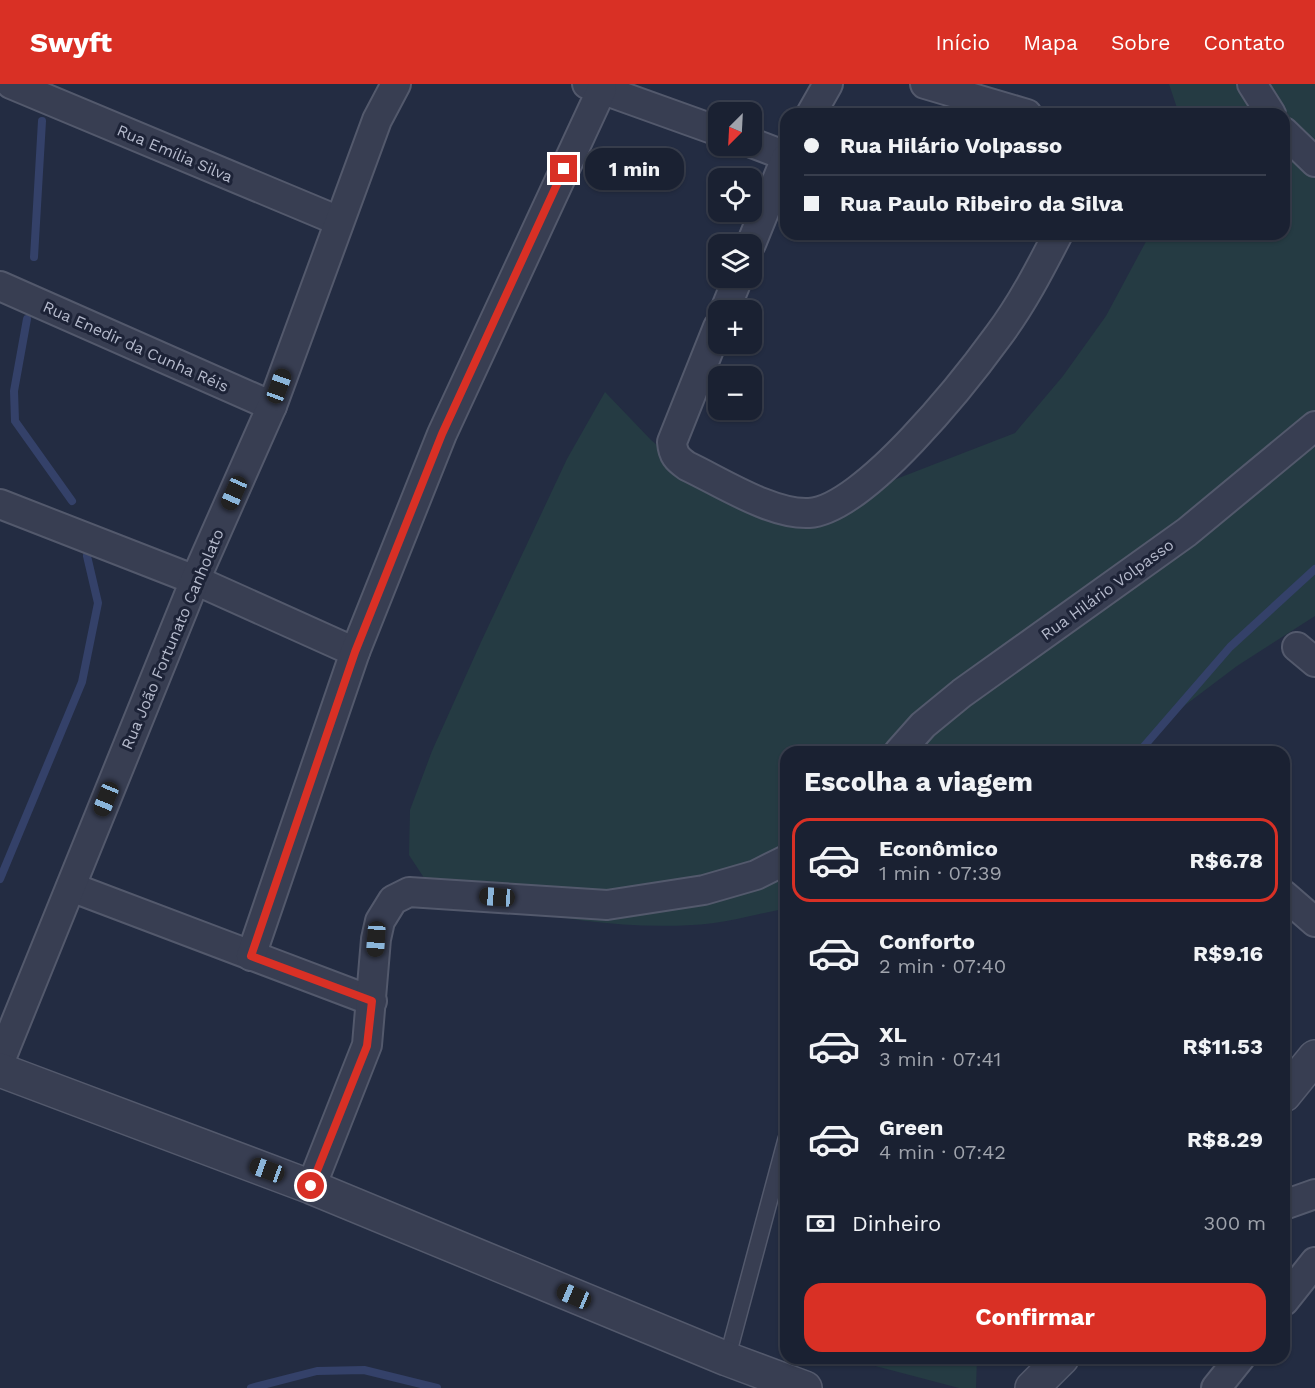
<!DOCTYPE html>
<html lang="pt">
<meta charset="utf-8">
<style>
body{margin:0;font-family:"Work Sans",sans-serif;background:#23293a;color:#f1f3f6;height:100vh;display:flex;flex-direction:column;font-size:22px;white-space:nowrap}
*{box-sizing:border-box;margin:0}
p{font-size:20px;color:#9fa3ac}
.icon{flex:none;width:33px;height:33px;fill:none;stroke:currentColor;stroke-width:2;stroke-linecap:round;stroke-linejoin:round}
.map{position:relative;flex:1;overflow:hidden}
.drawer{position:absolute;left:780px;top:662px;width:510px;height:618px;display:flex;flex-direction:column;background:#1a2132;border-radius:18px;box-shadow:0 2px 4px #0004,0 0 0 2px #383e4d}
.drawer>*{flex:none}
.banner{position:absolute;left:780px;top:24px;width:510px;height:132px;border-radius:18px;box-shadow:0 2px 4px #0004,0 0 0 2px #383e4d;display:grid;align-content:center;height:132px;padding:0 24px;background:#1a2132}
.needle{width:39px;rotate:204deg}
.buttons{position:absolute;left:708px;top:18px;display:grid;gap:12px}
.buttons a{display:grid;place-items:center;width:54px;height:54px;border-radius:12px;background:#1a2132;box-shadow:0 2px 4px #0004,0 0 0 2px #383e4d;font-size:30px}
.end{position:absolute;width:27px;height:27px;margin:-14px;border:8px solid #d93025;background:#fff;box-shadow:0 0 0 3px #fff}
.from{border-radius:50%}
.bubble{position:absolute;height:42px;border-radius:18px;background:#1a2132;box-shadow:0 2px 4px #0004,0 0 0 2px #383e4d;font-size:20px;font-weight:700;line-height:42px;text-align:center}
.car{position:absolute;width:18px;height:36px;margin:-18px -9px;border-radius:8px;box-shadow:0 0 4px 2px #0007;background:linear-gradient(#222 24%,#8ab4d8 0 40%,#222 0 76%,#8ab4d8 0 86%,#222 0)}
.banner b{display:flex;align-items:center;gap:21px;height:57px;font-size:22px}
.banner b+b{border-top:2px solid #383e4d}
.banner i{width:15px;height:15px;background:#f1f3f6}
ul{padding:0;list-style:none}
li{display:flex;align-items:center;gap:18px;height:84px;margin:0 12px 9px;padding:0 12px;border:3px solid transparent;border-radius:18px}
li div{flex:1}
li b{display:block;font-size:22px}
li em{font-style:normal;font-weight:700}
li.on{border-color:#d93025}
li>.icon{width:54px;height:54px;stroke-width:1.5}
h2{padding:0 24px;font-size:27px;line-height:72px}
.pay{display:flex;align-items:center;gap:15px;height:66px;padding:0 24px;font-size:22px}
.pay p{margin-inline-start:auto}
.action{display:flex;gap:12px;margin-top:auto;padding:12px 24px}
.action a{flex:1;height:69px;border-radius:18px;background:#d93025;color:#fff;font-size:24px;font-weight:700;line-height:69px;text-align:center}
header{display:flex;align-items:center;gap:36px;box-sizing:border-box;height:84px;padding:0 30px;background:#d93025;color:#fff}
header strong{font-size:28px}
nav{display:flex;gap:33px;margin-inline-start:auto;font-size:21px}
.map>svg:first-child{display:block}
.green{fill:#253b43}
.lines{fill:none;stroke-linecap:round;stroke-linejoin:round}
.stream{stroke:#344169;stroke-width:8}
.service-casing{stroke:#53596c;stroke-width:18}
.minor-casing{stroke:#53596c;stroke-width:32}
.tertiary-casing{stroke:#53596c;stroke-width:36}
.service{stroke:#383e52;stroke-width:15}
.minor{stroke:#383e52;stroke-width:28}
.tertiary{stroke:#383e52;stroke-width:33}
.route{stroke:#d93025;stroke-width:8}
.labels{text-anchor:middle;stroke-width:6;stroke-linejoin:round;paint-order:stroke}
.street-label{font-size:16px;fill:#b5bacc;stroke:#1d2337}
</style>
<header>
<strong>Swyft</strong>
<nav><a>Início</a><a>Mapa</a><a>Sobre</a><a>Contato</a></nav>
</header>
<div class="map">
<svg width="1315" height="1304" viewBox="0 0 1315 1304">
<rect width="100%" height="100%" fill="#232c42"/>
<g class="green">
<path d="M1169,0H1315V532L1237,582L1180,625L1145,667L786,668V822L783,825C753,831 722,840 692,841C603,846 515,828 430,803L409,771L410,726L432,667L481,558L567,375L605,308L651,356L699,397L799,443L891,397L1015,349L1063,292L1106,232L1150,150H1284V30H1179Z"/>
<polygon points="845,1274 977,1274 976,1304 959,1304"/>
</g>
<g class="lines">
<g class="stream">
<polyline points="34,173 42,37"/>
<polyline points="27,235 14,307 15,337 72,417"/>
<polyline points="1139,668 1230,563 1315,485"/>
<polyline points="0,795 82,598 98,519 87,472"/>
<polyline points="847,1277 877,1274"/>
<polyline points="251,1304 317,1287 364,1286 437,1304"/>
</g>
<defs>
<polyline id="service" points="727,1275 786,1055"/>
<g id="minor">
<polyline points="11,0 339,137"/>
<polyline points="587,0 718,47"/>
<polyline points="925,0 1027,30"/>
<polyline points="1252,0 1271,30"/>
<polyline points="811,30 828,0"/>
<polyline points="1284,48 1315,78"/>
<polyline points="752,59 786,72"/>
<polyline points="751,160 786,74"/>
<polyline points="0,202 272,322"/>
<polyline points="725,226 738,194"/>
<path d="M718,243L672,358C673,371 677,375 687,382C721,398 772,431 809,429C864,426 966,296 998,252C1022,220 1040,185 1058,150"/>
<polyline points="0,420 195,496 355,568"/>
<polyline points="1297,563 1315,578"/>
<polyline points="899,668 923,641 962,609 1187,448 1315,342"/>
<polyline points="71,803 372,917"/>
<polyline points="1284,811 1315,838"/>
<polyline points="251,872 355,568 442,350 602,5"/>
<polyline points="0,977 195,496 272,322 377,36 396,0"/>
<polyline points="311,1103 367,961 376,855 380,837 393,816 409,808 607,821 704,806 756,791 786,776"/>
<polyline points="1284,1121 1315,1110"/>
<polyline points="1284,1217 1315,1178"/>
<polyline points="1216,1304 1240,1274"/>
</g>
<g id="tertiary">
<polyline points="0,986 311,1103 727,1275 805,1304"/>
<polyline points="1284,1011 1315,973"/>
<polyline points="1032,1304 1062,1274"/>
</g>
</defs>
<use href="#service" class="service-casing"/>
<use href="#minor" class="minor-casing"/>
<use href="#tertiary" class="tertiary-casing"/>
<use href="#service" class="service"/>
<use href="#minor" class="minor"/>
<use href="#tertiary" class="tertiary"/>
</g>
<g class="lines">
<polyline class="route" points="311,1102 367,962 372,917 251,872 355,568 442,350 564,85"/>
</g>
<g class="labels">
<g class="street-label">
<text transform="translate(175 69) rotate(23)" y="6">Rua Emília Silva</text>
<text transform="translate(136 262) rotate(24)" y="6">Rua Enedir da Cunha Réis</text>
<text transform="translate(1107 505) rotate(-36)" y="6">Rua Hilário Volpasso</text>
<text transform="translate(172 555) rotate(-67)" y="6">Rua João Fortunato Canholato</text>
</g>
</g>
</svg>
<div class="buttons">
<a><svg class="needle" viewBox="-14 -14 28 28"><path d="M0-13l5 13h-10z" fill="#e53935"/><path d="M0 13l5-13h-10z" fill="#9fa3ac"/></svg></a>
<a><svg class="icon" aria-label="locate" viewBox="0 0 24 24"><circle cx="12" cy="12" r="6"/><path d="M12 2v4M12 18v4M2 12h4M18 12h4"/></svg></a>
<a><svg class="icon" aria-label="layers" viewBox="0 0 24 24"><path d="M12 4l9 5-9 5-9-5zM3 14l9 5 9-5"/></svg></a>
<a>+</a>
<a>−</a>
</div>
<i class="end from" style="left:311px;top:1102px"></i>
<i class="end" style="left:564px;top:85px"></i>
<div class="bubble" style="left:585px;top:64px;width:99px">1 min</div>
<i class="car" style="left:279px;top:302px;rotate:20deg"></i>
<i class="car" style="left:234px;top:409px;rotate:204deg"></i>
<i class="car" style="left:106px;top:715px;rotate:202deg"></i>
<i class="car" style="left:497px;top:813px;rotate:274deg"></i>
<i class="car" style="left:376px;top:855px;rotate:184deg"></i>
<i class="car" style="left:267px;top:1086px;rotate:290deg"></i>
<i class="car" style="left:574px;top:1212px;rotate:293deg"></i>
<div class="banner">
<b><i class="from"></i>Rua Hilário Volpasso</b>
<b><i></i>Rua Paulo Ribeiro da Silva</b>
</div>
<section class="drawer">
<h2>Escolha a viagem</h2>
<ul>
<li class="on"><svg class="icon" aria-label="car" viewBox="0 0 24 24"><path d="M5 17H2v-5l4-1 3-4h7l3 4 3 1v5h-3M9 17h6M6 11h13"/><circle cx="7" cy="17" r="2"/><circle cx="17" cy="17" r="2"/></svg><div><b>Econômico</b><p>1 min · 07:39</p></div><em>R$6.78</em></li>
<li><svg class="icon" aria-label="car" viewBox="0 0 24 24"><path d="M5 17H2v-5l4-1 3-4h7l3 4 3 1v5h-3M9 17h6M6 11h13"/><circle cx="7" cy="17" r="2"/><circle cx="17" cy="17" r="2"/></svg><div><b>Conforto</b><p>2 min · 07:40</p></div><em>R$9.16</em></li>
<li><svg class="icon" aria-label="car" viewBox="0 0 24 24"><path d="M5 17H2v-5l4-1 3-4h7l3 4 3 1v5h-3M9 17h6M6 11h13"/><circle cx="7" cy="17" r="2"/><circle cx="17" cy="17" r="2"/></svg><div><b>XL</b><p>3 min · 07:41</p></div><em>R$11.53</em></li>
<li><svg class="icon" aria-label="car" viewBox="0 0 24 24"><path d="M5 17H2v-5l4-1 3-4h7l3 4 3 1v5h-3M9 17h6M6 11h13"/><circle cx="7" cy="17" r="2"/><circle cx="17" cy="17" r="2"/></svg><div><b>Green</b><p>4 min · 07:42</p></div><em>R$8.29</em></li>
</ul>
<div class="pay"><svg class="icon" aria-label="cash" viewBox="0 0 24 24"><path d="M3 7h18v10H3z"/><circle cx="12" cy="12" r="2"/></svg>Dinheiro<p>300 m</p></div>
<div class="action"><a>Confirmar</a></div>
</section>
</div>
